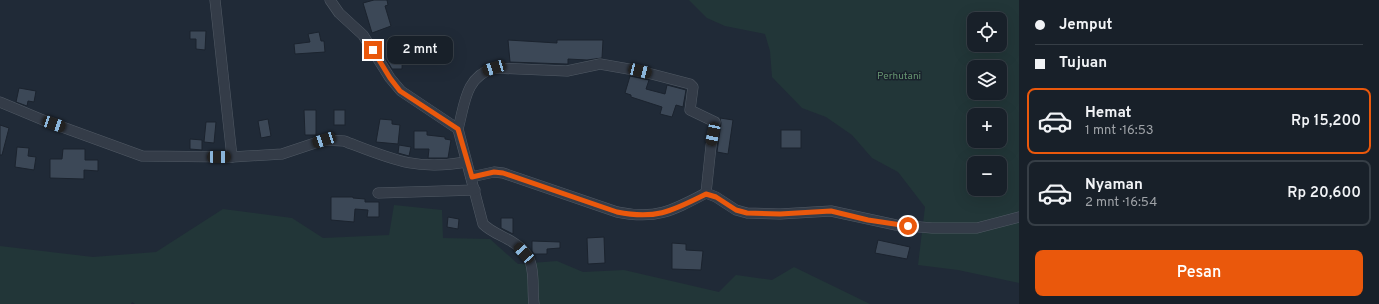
<!DOCTYPE html>
<html lang="id">
<meta charset="utf-8">
<style>
body{margin:0;font-family:Overpass,sans-serif;background:#212831;color:#f1f3f6;height:100vh;display:flex;flex-direction:column;font-size:15px;white-space:nowrap}
*{box-sizing:border-box;margin:0}
p{font-size:13px;color:#9fa3a8}
.icon{flex:none;width:22px;height:22px;fill:none;stroke:currentColor;stroke-width:2;stroke-linecap:round;stroke-linejoin:round}
.map{position:relative;flex:1;overflow:hidden}
.panel{display:flex;flex-direction:column;background:#182029;width:360px}
.panel>*{flex:none}
.top-card{display:grid;align-content:center;height:88px;padding:0 16px;background:#182029}
.controls{position:absolute;left:967px;top:12px;display:grid;gap:8px}
.controls a{display:grid;place-items:center;width:40px;height:40px;border-radius:8px;background:#182029;box-shadow:0 4px 16px #0002,0 0 0 1px #363e46;font-size:20px}
.end{position:absolute;width:18px;height:18px;margin:-9px;border:5px solid #ea580c;background:#fff;box-shadow:0 0 0 2px #fff}
.from{border-radius:50%}
.bubble{position:absolute;height:28px;border-radius:8px;background:#182029;box-shadow:0 4px 16px #0002,0 0 0 1px #363e46;font-size:13px;font-weight:600;line-height:28px;text-align:center}
.car{position:absolute;width:12px;height:24px;margin:-12px -6px;border-radius:5px;box-shadow:0 0 3px 1px #0007;background:linear-gradient(#222 24%,#8ab4d8 0 40%,#222 0 76%,#8ab4d8 0 86%,#222 0)}
.top-card b{display:flex;align-items:center;gap:14px;height:38px;font-size:15px}
.top-card b+b{border-top:1px solid #363e46}
.top-card i{width:10px;height:10px;background:#f1f3f6}
ul{padding:0;list-style:none}
li{display:flex;align-items:center;gap:12px;height:66px;margin:0 8px 6px;padding:0 8px;border:2px solid #363e46;border-radius:8px}
li div{flex:1}
li b{display:block;font-size:15px}
li em{font-style:normal;font-weight:600}
li.on{border-color:#ea580c}
li>.icon{width:36px;height:36px;stroke-width:1.5}
.action{display:flex;gap:8px;margin-top:auto;padding:8px 16px}
.action a{flex:1;height:46px;border-radius:8px;background:#ea580c;color:#fff;font-size:16px;font-weight:600;line-height:46px;text-align:center}
main{display:flex;flex:1;min-height:0}
.map>svg:first-child{display:block}
.green{fill:#223638;fill-rule:evenodd}
.building{fill:#3c4857;stroke:#1b232e}
.lines{fill:none;stroke-linecap:round;stroke-linejoin:round}
.minor-casing{stroke:#515a65;stroke-width:11}
.minor{stroke:#343c48;stroke-width:10}
.route{stroke:#ea580c;stroke-width:5}
.labels{text-anchor:middle;stroke-width:3;stroke-linejoin:round;paint-order:stroke}
.park-label{font-size:10px;fill:#669570;stroke:#19212c}
</style>
<main>
<div class="map">
<svg width="1019" height="304" viewBox="0 0 1019 304">
<rect width="100%" height="100%" fill="#202a37"/>
<g class="green">
<path d="M689,0H1019V283L958,270L918,265L925,207L898,172L872,158L852,135L826,117L802,108L772,77L770,51L765,34L725,26L707,18ZM974,19H1000V45H974ZM974,67H1000V93H974ZM974,115H1000V141H974ZM974,163H1000V189H974Z"/>
<polygon points="394,205 442,210 443,238 490,239 518,264 557,261 583,272 624,270 719,292 736,275 772,280 794,267 870,304 135,304 132,302 131,304 0,304 0,246 93,257 156,252 223,209 292,218 323,238 389,235"/>
</g>
<g class="building">
<polygon points="374,0 387,0 388,5 385,6 391,26 372,33 363,3"/>
<polygon points="190,31 206,31 205,50 196,49 196,39 190,39"/>
<polygon points="319,32 321,41 324,41 325,52 295,54 294,44 310,42 308,34"/>
<polygon points="403,36 402,69 392,69 388,62 388,38"/>
<polygon points="508,40 557,43 557,40 603,40 602,58 587,60 568,59 568,64 566,64 510,62"/>
<polygon points="630,76 649,80 646,89 665,94 667,85 686,90 683,107 676,105 672,117 660,114 662,107 631,97 631,95 625,93"/>
<polygon points="19,88 36,91 34,102 28,101 27,106 16,102"/>
<polygon points="304,110 316,110 316,135 305,135"/>
<rect x="334" y="110" width="11" height="15"/>
<polygon points="720,118 733,120 728,154 717,152 721,123"/>
<polygon points="268,119 271,136 261,138 258,121"/>
<polygon points="380,119 392,120 392,124 400,125 398,144 376,142"/>
<polygon points="206,122 216,122 214,143 204,142"/>
<polygon points="0,125 9,128 2,155 0,155"/>
<rect x="781" y="130" width="20" height="18"/>
<polygon points="414,131 427,131 427,135 445,137 445,139 451,140 448,158 428,158 429,149 414,149"/>
<polygon points="190,139 202,140 202,150 190,149"/>
<polygon points="399,145 411,147 409,156 398,153"/>
<polygon points="17,147 29,148 28,156 36,157 34,170 15,167"/>
<polygon points="63,149 85,149 85,160 98,160 98,171 84,170 84,179 50,178 50,159 62,159"/>
<polygon points="331,197 353,197 353,198 365,199 365,202 379,202 379,217 367,217 368,210 355,209 354,222 331,220"/>
<polygon points="448,217 459,219 458,229 447,227"/>
<polygon points="501,218 513,218 513,234 501,228"/>
<polygon points="604,237 605,263 588,264 587,238"/>
<polygon points="878,240 910,247 907,259 875,253"/>
<polygon points="532,241 560,242 560,248 547,249 547,254 534,254 532,251"/>
<polygon points="672,243 686,244 686,250 703,251 701,270 672,269"/>
</g>
<g class="lines">
<defs>
<g id="minor">
<polyline points="215,0 232,157"/>
<path d="M330,0L339,13L363,35L390,78L401,91L458,129L483,224C492,233 504,236 514,243C539,258 531,281 534,304"/>
<path d="M0,102L43,120L142,156L232,157L282,154L324,140L344,141C391,159 415,171 466,162"/>
<path d="M458,129C465,103 465,77 494,68L567,71L600,64L640,71L690,84L693,87L690,110L715,122L711,146L706,193"/>
<path d="M471,177L494,172L503,173L617,212C656,220 672,211 706,193L716,197L736,210L747,213L780,214L831,211L896,225L932,228H977L1019,217"/>
<polyline points="378,193 475,190"/>
</g>
</defs>
<use href="#minor" class="minor-casing"/>
<use href="#minor" class="minor"/>
</g>
<g class="lines">
<path class="route" d="M373,50L390,78L400,91L458,129L472,177L494,172L503,173L617,212C656,220 672,211 706,194L716,197L736,210L747,213L780,214L831,211L868,220L908,226"/>
</g>
<g class="labels">
<g class="park-label">
<text x="899" y="79">Perhutani</text>
</g>
</g>
</svg>
<div class="controls">
<a><svg class="icon" aria-label="locate" viewBox="0 0 24 24"><circle cx="12" cy="12" r="6"/><path d="M12 2v4M12 18v4M2 12h4M18 12h4"/></svg></a>
<a><svg class="icon" aria-label="layers" viewBox="0 0 24 24"><path d="M12 4l9 5-9 5-9-5zM3 14l9 5 9-5"/></svg></a>
<a>+</a>
<a>−</a>
</div>
<i class="end from" style="left:908px;top:226px"></i>
<i class="end" style="left:373px;top:50px"></i>
<div class="bubble" style="left:387px;top:36px;width:66px">2 mnt</div>
<i class="car" style="left:494px;top:68px;rotate:253deg"></i>
<i class="car" style="left:640px;top:71px;rotate:104deg"></i>
<i class="car" style="left:54px;top:124px;rotate:109deg"></i>
<i class="car" style="left:713px;top:134px;rotate:192deg"></i>
<i class="car" style="left:324px;top:140px;rotate:252deg"></i>
<i class="car" style="left:219px;top:157px;rotate:90deg"></i>
<i class="car" style="left:524px;top:253px;rotate:318deg"></i>
</div>
<section class="panel">
<div class="top-card">
<b><i class="from"></i>Jemput</b>
<b><i></i>Tujuan</b>
</div>
<ul>
<li class="on"><svg class="icon" aria-label="car" viewBox="0 0 24 24"><path d="M5 17H2v-5l4-1 3-4h7l3 4 3 1v5h-3M9 17h6M6 11h13"/><circle cx="7" cy="17" r="2"/><circle cx="17" cy="17" r="2"/></svg><div><b>Hemat</b><p>1 mnt · 16:53</p></div><em>Rp 15,200</em></li>
<li><svg class="icon" aria-label="car" viewBox="0 0 24 24"><path d="M5 17H2v-5l4-1 3-4h7l3 4 3 1v5h-3M9 17h6M6 11h13"/><circle cx="7" cy="17" r="2"/><circle cx="17" cy="17" r="2"/></svg><div><b>Nyaman</b><p>2 mnt · 16:54</p></div><em>Rp 20,600</em></li>
</ul>
<div class="action"><a>Pesan</a></div>
</section>
</main>
